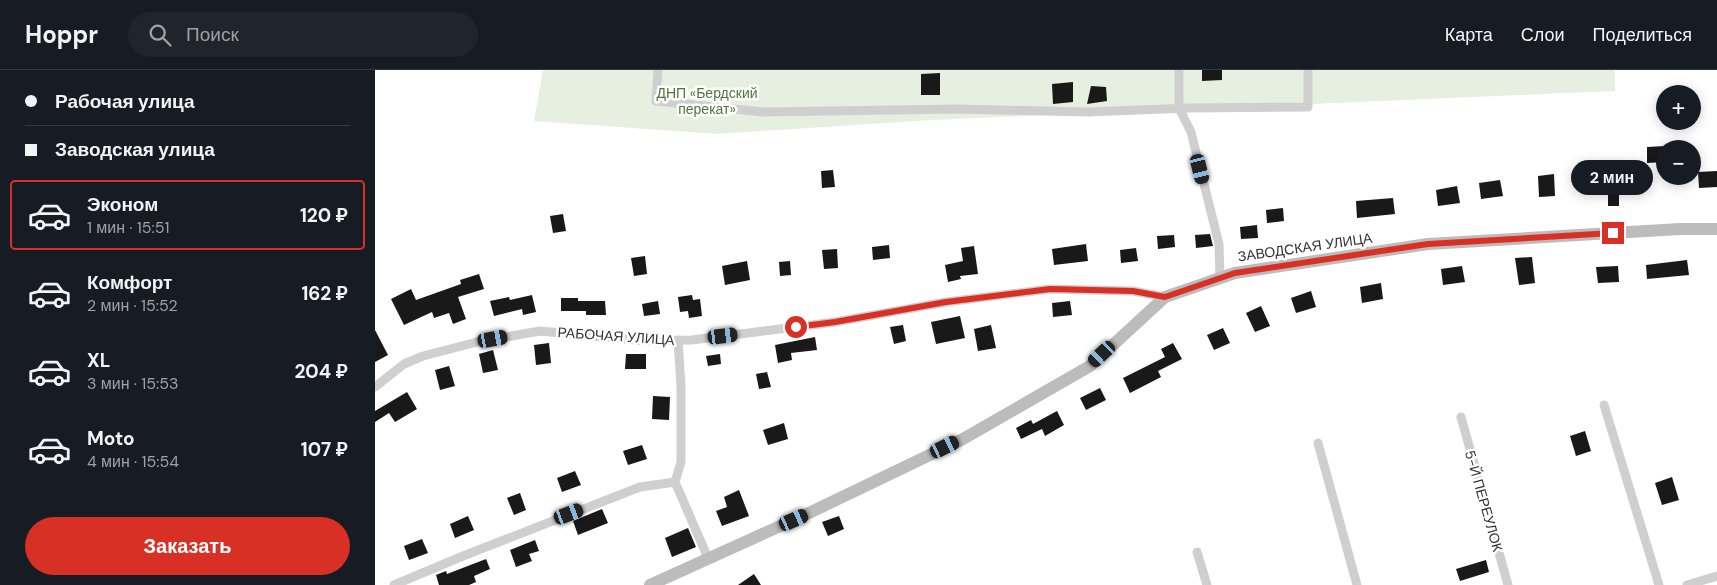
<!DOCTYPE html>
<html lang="ru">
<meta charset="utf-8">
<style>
body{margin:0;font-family:"DM Sans",sans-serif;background:#20242c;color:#f1f3f6;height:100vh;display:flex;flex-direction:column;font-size:19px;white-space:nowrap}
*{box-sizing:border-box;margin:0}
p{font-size:16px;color:#9ea1a6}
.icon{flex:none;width:28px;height:28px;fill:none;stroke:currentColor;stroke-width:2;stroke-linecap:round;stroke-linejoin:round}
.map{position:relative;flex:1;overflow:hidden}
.panel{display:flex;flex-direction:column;background:#171b24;width:375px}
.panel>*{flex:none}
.guide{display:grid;align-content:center;height:110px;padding:0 25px;background:#171b24}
.fabs{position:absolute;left:1281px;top:15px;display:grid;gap:10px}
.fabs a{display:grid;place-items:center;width:45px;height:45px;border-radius:50%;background:#171b24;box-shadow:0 2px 12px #0003;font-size:25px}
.end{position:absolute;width:22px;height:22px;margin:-11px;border:6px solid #d93025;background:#fff;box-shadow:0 0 0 2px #fff}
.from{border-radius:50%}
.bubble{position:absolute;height:35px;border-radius:18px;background:#171b24;box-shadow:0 2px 12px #0003;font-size:16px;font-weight:700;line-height:35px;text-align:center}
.car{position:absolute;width:15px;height:30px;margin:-15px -8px;border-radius:6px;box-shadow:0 0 4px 1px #0007;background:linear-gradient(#222 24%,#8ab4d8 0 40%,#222 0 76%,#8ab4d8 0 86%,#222 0)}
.guide b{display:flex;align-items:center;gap:18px;height:48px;font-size:19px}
.guide b+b{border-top:1px solid #363941}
.guide i{width:12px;height:12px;background:#f1f3f6}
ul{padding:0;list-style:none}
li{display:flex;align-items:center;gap:15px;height:70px;margin:0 10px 8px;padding:0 15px;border:2px solid transparent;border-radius:5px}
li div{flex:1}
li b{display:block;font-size:19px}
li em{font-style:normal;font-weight:700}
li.active{border-color:#d93025}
li>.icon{width:45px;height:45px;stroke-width:1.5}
.button{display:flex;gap:10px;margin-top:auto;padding:10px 25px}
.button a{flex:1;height:58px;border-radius:30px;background:#d93025;color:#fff;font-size:20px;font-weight:700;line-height:58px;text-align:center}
header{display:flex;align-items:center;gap:30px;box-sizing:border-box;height:70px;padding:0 25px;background:#171b24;border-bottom:1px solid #363941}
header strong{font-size:24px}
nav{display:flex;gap:28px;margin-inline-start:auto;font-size:18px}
.search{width:350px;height:45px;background:#20242c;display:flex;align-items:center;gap:12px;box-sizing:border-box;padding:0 18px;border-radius:28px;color:#9ea1a6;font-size:19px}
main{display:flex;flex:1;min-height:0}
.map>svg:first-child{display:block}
.green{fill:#e7f0e0}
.building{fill:#191919}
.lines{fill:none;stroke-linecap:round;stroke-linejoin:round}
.street{stroke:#cfcfcf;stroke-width:9}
.secondary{stroke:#bcbcbc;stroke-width:12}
.route{stroke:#d93025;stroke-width:6}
.labels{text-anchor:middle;stroke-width:5;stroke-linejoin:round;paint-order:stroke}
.park-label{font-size:14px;fill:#51743a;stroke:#fff}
.street-label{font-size:14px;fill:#323232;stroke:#fff}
</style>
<header>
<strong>Hoppr</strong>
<div class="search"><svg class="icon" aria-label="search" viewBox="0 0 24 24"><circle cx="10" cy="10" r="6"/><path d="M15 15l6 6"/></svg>Поиск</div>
<nav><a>Карта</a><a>Слои</a><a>Поделиться</a></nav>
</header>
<main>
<section class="panel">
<div class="guide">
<b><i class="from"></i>Рабочая улица</b>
<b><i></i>Заводская улица</b>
</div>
<ul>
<li class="active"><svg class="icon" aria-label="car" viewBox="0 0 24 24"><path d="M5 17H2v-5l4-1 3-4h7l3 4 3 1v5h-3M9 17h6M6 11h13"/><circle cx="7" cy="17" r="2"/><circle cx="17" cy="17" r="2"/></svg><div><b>Эконом</b><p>1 мин · 15:51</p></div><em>120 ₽</em></li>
<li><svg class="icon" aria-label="car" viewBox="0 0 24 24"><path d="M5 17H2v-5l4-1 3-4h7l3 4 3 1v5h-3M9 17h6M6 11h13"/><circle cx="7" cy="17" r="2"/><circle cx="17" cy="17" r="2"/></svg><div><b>Комфорт</b><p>2 мин · 15:52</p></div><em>162 ₽</em></li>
<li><svg class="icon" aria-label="car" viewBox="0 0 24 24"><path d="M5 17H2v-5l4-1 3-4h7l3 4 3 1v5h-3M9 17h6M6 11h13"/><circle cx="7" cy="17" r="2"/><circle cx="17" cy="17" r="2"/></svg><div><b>XL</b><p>3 мин · 15:53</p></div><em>204 ₽</em></li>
<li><svg class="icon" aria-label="car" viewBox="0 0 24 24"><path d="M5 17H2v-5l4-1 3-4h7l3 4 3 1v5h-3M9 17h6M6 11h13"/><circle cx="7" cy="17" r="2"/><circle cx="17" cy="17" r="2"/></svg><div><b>Moto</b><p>4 мин · 15:54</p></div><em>107 ₽</em></li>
</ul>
<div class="button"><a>Заказать</a></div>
</section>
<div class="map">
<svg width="1342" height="515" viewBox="0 0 1342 515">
<rect width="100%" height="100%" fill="#fff"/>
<polygon class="green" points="168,0 1240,0 1240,21 557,50 341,64 159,51"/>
<g class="building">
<polygon points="827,0 847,0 847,10 827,11"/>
<polygon points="565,3 565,25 546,25 546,4"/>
<polygon points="698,12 698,32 678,34 677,14"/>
<polygon points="716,16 731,17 732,31 712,34"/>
<polygon points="1290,76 1290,92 1272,93 1272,77"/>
<polygon points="458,100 460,117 447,118 446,101"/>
<polygon points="1342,101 1342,117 1324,118 1323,102"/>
<polygon points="1179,104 1180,126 1164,127 1163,106"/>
<polygon points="1125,110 1128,126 1106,129 1104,113"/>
<polygon points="1082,116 1085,133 1063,136 1061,120"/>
<rect x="1233" y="120" width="11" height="16"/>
<polygon points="1018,128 1020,144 982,148 981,131"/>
<polygon points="908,138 909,151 892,153 891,140"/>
<polygon points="188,144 191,161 178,163 175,146"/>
<polygon points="882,155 883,168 866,169 865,157"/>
<polygon points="835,164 838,176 821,178 820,165"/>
<polygon points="799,165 800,177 783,179 782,166"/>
<polygon points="711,174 713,191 679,195 677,179"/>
<polygon points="514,175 515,188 498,190 497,177"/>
<polygon points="599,176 603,204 585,206 586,209 573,212 570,195 588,191 586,178"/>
<polygon points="761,178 763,191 746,193 745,180"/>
<polygon points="462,179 463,198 449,199 447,180"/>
<polygon points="270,186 272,204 259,206 256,188"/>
<polygon points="1157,187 1160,213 1144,215 1140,188"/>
<polygon points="1312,190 1314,205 1272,209 1271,195"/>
<polygon points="372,191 375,210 350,215 347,196"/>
<polygon points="415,191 416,205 405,206 404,192"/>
<polygon points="1087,196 1090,212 1068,215 1066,199"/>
<polygon points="1243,196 1244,212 1223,213 1221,197"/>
<polygon points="104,204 109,219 83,227 91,249 78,254 74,243 59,248 57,242 29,255 16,229 36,219 41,230 86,214 85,210"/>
<polygon points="1006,213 1008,229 987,233 985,217"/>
<polygon points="936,221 941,237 921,243 916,228"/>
<polygon points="157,225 161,242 148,245 147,239 119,246 115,231 134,227 135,230"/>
<polygon points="317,225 318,230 325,229 327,246 314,248 313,241 305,242 303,227"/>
<polygon points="186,228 203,228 203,231 230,231 231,245 211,245 211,241 186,241"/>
<polygon points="283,231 285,244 269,246 267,234"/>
<polygon points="695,231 697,245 678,247 677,233"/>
<polygon points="886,236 895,256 880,262 871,243"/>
<polygon points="585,246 590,268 561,274 556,252"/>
<polygon points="528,255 531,271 519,274 515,257"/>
<polygon points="616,255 621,278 603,281 599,259"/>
<polygon points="848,258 855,273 839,280 832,265"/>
<polygon points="0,260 13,285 0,292"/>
<polygon points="440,267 442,280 416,283 417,290 403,293 400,275"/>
<polygon points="174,273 176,293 161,295 159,275"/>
<polygon points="798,273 807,289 783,301 786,307 755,323 748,308 790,287 786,279"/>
<polygon points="118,280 123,300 108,303 104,284"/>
<polygon points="251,284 271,284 271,299 250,299"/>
<polygon points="345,284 346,294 333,296 331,286"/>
<polygon points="74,296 80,316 65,320 60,300"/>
<polygon points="392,302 396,317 384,319 381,304"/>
<polygon points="725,318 731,330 711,340 705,328"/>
<polygon points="32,322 42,339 20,352 14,343 0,352 0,341"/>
<polygon points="278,326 295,327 294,350 277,349"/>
<polygon points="682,341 689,355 670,366 667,359 646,369 641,358 656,350 658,354"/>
<polygon points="409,353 413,369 393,375 388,360"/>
<polygon points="1210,361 1216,381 1201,386 1195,366"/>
<polygon points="267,375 272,389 253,395 248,381"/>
<polygon points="200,401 206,415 187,422 182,408"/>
<polygon points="1297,407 1304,430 1287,435 1280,413"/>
<polygon points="364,420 374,446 347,456 341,441 352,437 349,427"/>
<polygon points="145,423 151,440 139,445 132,428"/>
<polygon points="227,439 233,453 203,465 198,451"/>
<polygon points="93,446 99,460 80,468 75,454"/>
<polygon points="464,446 469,459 453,466 447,452"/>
<polygon points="313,458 321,477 297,487 290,468"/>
<polygon points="47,469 53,483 34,490 29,476"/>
<polygon points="160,470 164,481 154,484 157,491 141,497 135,480"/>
<polygon points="111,489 115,499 99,506 101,512 94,515 64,515 61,505 71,501 72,504"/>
<polygon points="1111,490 1114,502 1085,511 1081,499"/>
<polygon points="379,504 386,515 363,515"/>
</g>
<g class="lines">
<g class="street">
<polyline points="283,0 281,31 388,42 582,39 712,42 815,38 933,37 933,0"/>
<polyline points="804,0 804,38 816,62 844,174 845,208"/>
<polyline points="303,270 306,316 306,392 300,412 333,488"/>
<polyline points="0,317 29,294 48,286 102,272 165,261 272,271 317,270 460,252 571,232 675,219 758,221 790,227"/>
<polyline points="1229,335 1284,515"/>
<polyline points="1086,347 1133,515"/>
<polyline points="943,373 982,515"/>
<polyline points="822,482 832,515"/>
<polyline points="19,515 88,486 265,417 300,412"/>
<polyline points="1312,515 1342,506"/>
</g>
<polyline class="secondary" points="275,515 436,442 588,369 715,296 790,227 860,203 1053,174 1305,159 1342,159"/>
</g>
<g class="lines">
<polyline class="route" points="421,257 460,252 571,232 675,219 758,221 790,227 860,203 1053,174 1238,163"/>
</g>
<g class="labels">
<g class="park-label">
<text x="332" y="28">ДНП «Бердский<tspan x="332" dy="16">перекат»</tspan></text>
</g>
<g class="street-label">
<text transform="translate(930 177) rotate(-8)" y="5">ЗАВОДСКАЯ УЛИЦА</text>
<text transform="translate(241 266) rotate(4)" y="5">РАБОЧАЯ УЛИЦА</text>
<text transform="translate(1109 431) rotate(74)" y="5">5-Й ПЕРЕУЛОК</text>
</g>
</g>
</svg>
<div class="fabs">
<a>+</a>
<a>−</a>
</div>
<i class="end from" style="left:421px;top:257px"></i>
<i class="end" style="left:1238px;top:163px"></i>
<div class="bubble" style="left:1196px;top:90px;width:82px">2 мин</div>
<i class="car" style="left:825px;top:99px;rotate:166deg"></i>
<i class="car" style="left:348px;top:266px;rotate:83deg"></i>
<i class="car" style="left:118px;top:269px;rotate:80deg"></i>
<i class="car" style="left:727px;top:284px;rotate:227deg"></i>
<i class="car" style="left:570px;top:377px;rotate:64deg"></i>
<i class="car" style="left:194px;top:444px;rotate:69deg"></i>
<i class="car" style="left:419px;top:450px;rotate:66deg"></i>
</div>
</main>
